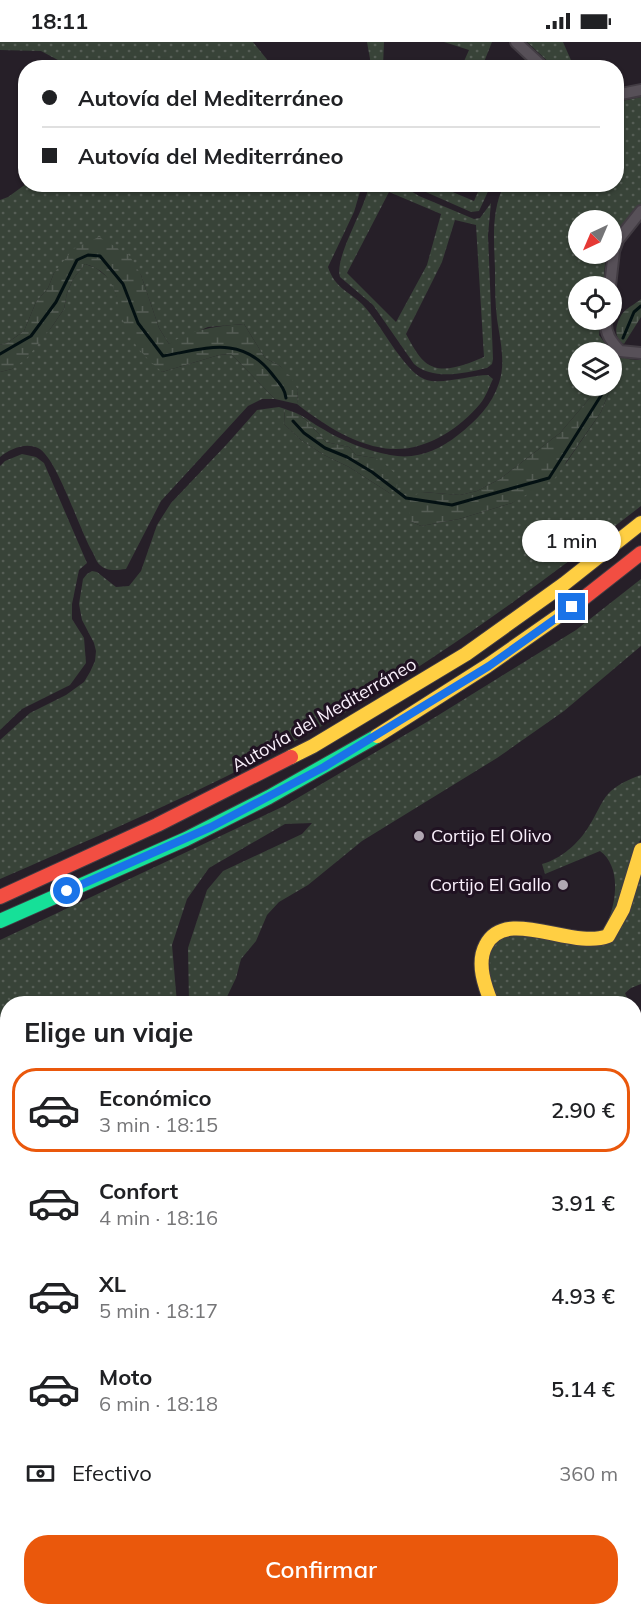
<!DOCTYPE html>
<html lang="es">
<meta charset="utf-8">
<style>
body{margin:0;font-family:Mulish,sans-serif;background:#f6f6f6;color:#202124;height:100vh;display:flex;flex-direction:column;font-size:22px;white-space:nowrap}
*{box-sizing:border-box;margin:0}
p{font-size:20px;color:#757577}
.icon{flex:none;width:33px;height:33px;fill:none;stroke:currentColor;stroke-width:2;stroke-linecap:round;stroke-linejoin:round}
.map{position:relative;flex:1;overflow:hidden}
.sheet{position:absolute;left:0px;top:954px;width:642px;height:620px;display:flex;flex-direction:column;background:#fff;border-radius:24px 24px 0 0;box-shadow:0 2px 4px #0004}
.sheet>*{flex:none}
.hud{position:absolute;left:18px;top:18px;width:606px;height:132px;border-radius:24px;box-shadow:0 2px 4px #0004;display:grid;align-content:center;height:132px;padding:0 24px;background:#fff}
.needle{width:39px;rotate:224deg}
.fabs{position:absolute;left:568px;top:168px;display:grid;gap:12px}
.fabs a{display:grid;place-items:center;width:54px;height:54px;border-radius:50%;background:#fff;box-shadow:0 2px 4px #0004;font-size:30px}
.end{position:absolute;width:27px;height:27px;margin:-14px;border:8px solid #1a73e8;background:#fff;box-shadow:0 0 0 3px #fff}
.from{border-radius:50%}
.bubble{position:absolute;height:42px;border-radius:21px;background:#fff;box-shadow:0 2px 4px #0004;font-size:20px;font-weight:600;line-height:42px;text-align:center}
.hud b{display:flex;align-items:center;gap:21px;height:57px;font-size:22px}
.hud b+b{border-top:2px solid #e0e0e0}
.hud i{width:15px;height:15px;background:#202124}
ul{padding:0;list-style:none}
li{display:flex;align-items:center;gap:18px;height:84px;margin:0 12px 9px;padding:0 12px;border:3px solid transparent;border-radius:24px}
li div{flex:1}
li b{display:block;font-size:22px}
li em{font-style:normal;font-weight:600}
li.on{border-color:#ea580c}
li>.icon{width:54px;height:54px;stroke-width:1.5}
h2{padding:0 24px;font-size:27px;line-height:72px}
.pay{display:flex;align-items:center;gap:15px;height:66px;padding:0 24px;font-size:22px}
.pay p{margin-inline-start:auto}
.primary-button{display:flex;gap:12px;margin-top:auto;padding:12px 24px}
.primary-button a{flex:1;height:69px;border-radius:24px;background:#ea580c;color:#fff;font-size:24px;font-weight:600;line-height:69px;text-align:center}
.status{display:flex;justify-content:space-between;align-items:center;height:42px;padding:0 30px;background:#fff;direction:ltr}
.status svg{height:16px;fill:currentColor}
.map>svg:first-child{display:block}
.grass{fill:url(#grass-dots);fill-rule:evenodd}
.wetland{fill:url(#wetland-marsh)}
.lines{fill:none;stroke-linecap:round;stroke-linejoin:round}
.stream{stroke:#031012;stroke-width:3}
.street-casing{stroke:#423c43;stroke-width:14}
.fast-casing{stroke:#423c43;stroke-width:16}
.slow-casing{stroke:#423c43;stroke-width:16}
.jam-casing{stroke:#423c43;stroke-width:16}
.street{stroke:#575058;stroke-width:10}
.fast{stroke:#16e098;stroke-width:14}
.slow{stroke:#ffcf43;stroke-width:14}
.jam{stroke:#f24e42;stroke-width:14}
.route{stroke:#1a73e8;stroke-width:8}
.poi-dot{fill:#b0a7b2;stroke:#201222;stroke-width:2}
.labels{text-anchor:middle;stroke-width:6;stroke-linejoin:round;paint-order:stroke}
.street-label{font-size:18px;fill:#faf0fc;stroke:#201222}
.poi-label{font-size:18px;fill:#faf0fc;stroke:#201222;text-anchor:start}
</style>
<div class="status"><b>18:11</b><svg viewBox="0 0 49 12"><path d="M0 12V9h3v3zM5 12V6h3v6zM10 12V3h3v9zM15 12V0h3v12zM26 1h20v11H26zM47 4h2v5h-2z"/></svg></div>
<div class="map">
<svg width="641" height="1573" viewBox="0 0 641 1573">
<defs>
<pattern id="grass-dots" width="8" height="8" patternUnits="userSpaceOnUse" patternTransform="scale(1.5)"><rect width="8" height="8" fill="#384338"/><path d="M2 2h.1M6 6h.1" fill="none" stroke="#565e56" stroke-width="1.8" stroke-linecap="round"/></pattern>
<pattern id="wetland-marsh" width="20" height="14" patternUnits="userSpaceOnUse" patternTransform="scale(1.5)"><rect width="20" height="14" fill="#384338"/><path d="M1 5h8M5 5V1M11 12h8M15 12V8" fill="none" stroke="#565e56"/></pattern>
</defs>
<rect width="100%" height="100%" fill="#261f28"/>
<g class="grass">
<polygon points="0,0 253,0 273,25 71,25 41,9 0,8"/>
<polygon points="367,0 384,0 383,25 369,25 370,17"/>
<polygon points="444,0 492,0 482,25 461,26 469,8"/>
<polygon points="527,0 563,0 574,25 554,25"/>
<path d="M641,55V164L612,195V178H579V212H606L603,244H579V278H601L599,293C611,310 619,318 641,318V464C528,552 411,637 284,705C191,754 96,795 0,837V698L30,671L66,653L84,640L90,630L95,619L96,609L94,601L82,578L79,562L83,537L87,532L92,529L97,530L116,545L129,544L141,529L157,483L171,461L227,402L257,368L279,365L285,367L284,382L301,398L324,413L349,425L391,452L375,416L356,413L349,405L326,400L306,378L296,371C306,375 313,382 323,387C344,400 366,408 390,413C416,418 438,409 458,393C476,379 492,363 499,341C506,321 500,297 497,277C495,261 495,244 495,227C494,199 491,169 504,143L616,142L617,60ZM579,310H612V317L620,323L601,370L566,421L512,461L459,477L421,484L410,479L422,450L460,453L477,449L500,437L560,391L600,344H579Z"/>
<path d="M26,142L362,143L354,170L328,225C335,246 347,248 362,262C380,280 402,327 424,337C439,344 470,333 488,333L493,337C489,345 486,355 480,362C460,386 426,409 392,407C358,405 324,383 297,362L298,348L280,324L265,316L244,282L208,285L169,302L159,286L141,233L99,195L54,231L48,246L36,260L24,289L7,301L0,303V158L8,155Z"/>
<path d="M369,143H401L419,154L474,177L480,176L491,161L488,193L493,317L492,322L487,326C464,331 434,339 414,322L373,263L340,235C334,215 365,168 369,143ZM389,150L441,172L427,223L396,280L347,231ZM455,178L476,183L484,315C467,322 441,334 425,320C417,313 411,301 406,292L442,220Z"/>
<polygon points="410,143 436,143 474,159 481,143 491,143 479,169 471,170"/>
<path d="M85,222L96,226L111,238L118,258L162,330L219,313L231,312L275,357H262L248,364L161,459L126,527C117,528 107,530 100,523C97,521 95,515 93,511C80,490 57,415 38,406C25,400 10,407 0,415V330L12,327L51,286L64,267L67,251L73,237Z"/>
<polygon points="22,412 36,415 44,421 87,521 79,528 72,562 72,577 84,596 86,621 70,643 22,667 0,688 0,424 5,419"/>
<polygon points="641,537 641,604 564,669 497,716 362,799 308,843 279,860 267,873 256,899 241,917 236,936 224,961 189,961 188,906 207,848 223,829 302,792 312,781 285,782 209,826 187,857 172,903 177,961 8,962 8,1130 0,1133 0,898 284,764 437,674 576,588"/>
<path d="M641,733V797L633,810L621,857L607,885L598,892C601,888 605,885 607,881C617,860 621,824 600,809L545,832L542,822C561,817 579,801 589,784C596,774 600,761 608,752C617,742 630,737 641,733Z"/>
<polygon points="641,820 641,942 631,946 625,951 629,961 497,961 490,945 489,903 501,892 521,891 603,903"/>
<polygon points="7,1143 7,1303 0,1301 0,1148"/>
<polygon points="0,1313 8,1315 8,1476 0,1486"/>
</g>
<g class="wetland">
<path d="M99,195L129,213L141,233L159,286L169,302C191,287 218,284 244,282L265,316L280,324L290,334L298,348L297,362L275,357L231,312L219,313L162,330C147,317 134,304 126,286C114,259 120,232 85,222L73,237L67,251L64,267L51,286L26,317L12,327L0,330V303L7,301L24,289L36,260L48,246L54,231L73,207Z"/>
<path d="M641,257V275L624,302C613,295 615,283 622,272C625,267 635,262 641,257Z"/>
<polygon points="612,317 620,322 601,370 555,436 512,461 459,477 421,484 410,479 409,462 415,453 422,450 460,453 477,449 500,437 560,391 600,344 612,344"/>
<polygon points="285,367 296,371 306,378 326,400 349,405 356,413 375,416 390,426 398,436 397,445 391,452 349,425 324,413 301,398 284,382"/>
</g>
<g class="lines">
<g class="stream">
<polyline points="623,296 634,270 641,264"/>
<path d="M0,312L31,294L56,260L77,218L88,213L100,214L123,242L138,281L163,314C205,307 241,292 272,332C278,340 285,346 286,356"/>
<polyline points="612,331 618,317"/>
<polyline points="293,379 304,391 325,406 347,415 372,430 406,456 452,463 549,436 607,344"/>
</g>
<defs>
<g id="street">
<polyline points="516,0 544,26"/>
<polyline points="616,53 641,48"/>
<polyline points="610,244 614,209 618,198 641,169"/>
<path d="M606,278C605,292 611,299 620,309L641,311"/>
<polyline points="634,1085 641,1082"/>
</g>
<polyline id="fast" points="0,879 186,797 269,755 377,694"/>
<g id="slow">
<polyline points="377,694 487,624 580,559"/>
<polyline points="291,715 313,704 466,612 564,542 641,481"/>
<path d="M492,962C485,945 476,921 486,903C506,864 572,908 608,894L623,867L641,808"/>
</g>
<g id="jam">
<polyline points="580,559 641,511"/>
<polyline points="0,855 157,783 291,715"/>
</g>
</defs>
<use href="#street" class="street-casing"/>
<use href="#fast" class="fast-casing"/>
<use href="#slow" class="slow-casing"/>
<use href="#jam" class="jam-casing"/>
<use href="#street" class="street"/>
<use href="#fast" class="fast"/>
<use href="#slow" class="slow"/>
<use href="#jam" class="jam"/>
</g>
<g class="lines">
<polyline class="route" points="67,849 211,785 324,725 489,624 572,565"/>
</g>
<g class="poi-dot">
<circle cx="419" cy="794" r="6"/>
<circle cx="563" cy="843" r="6"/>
</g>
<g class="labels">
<g class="street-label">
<text transform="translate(324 673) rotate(-30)" y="6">Autovía del Mediterráneo</text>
</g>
<g class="poi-label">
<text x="431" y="800">Cortijo El Olivo</text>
<text x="551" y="849" text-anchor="end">Cortijo El Gallo</text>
</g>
</g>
</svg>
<div class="fabs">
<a><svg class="needle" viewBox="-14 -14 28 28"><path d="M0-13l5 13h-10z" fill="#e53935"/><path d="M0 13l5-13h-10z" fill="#757577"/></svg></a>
<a><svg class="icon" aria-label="locate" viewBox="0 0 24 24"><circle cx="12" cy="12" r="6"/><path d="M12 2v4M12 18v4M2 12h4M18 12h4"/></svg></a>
<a><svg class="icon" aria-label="layers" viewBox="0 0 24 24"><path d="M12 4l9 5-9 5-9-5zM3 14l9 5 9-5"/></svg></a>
</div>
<i class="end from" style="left:67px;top:849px"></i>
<i class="end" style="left:572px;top:565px"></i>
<div class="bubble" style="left:522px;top:478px;width:99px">1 min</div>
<div class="hud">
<b><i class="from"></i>Autovía del Mediterráneo</b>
<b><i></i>Autovía del Mediterráneo</b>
</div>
<section class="sheet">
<h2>Elige un viaje</h2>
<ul>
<li class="on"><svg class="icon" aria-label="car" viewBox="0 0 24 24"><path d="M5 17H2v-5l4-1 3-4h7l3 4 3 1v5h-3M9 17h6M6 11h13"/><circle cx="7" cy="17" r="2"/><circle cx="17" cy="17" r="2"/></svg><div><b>Económico</b><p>3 min · 18:15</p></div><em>2.90 €</em></li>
<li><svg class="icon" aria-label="car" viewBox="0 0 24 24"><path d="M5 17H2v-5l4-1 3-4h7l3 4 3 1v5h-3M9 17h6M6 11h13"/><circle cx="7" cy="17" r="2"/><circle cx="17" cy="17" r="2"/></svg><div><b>Confort</b><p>4 min · 18:16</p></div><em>3.91 €</em></li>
<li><svg class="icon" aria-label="car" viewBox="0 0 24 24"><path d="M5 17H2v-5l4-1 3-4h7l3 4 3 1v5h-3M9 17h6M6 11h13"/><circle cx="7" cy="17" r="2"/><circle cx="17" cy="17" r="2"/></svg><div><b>XL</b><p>5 min · 18:17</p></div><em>4.93 €</em></li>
<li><svg class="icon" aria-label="car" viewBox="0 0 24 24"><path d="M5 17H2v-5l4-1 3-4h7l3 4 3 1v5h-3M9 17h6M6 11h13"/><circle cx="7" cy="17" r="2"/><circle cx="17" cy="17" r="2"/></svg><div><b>Moto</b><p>6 min · 18:18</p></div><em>5.14 €</em></li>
</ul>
<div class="pay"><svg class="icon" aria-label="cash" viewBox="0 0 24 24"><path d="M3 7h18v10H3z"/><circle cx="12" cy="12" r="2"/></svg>Efectivo<p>360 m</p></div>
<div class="primary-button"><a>Confirmar</a></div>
</section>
</div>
